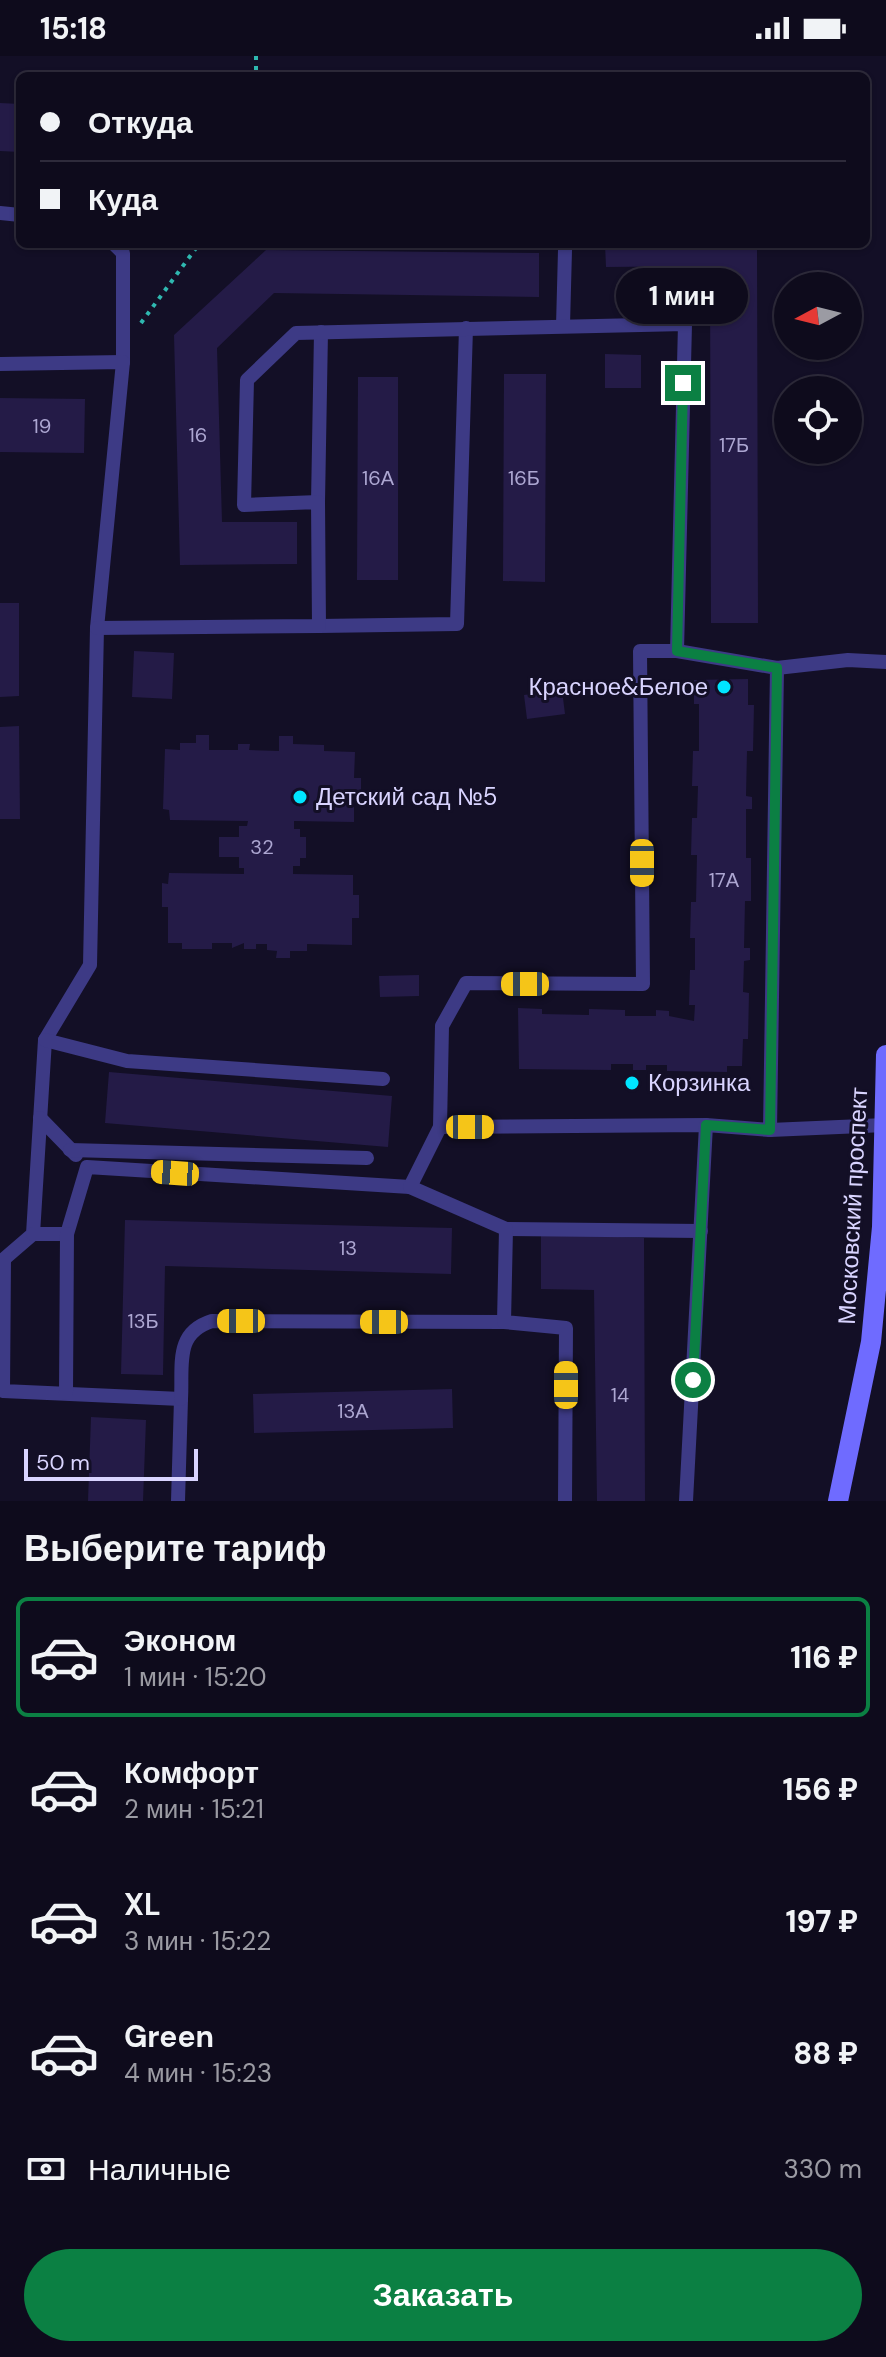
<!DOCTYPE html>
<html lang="ru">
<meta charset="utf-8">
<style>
body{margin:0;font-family:"DM Sans",sans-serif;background:#1c1929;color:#f1f3f6;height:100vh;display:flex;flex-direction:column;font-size:30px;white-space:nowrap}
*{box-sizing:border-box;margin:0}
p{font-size:26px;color:#9b9ba3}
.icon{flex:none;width:44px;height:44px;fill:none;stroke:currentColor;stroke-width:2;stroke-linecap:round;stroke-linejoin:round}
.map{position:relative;height:1445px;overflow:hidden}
.drawer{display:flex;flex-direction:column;background:#0e0b1c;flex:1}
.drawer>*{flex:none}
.top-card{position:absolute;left:16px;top:16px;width:854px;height:176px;border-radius:12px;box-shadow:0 2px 6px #0004,0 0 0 2px #2e2b3b;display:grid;align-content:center;height:176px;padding:0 24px;background:#0e0b1c}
.needle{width:52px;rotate:263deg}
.tools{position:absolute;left:774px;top:216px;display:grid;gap:16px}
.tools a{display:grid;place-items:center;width:88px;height:88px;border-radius:50%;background:#0e0b1c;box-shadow:0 2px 6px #0004,0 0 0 2px #2e2b3b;font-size:40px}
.scale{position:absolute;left:24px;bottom:20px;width:174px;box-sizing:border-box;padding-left:8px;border:4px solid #d9d4ff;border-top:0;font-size:22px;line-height:28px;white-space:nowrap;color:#d9d4ff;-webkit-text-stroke:6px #130f26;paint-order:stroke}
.end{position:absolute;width:36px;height:36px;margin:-18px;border:10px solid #0b8043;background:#fff;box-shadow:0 0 0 4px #fff}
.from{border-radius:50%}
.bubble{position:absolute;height:56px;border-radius:28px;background:#0e0b1c;box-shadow:0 2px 6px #0004,0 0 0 2px #2e2b3b;font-size:26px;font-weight:800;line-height:56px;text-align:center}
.car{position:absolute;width:24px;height:48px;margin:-24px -12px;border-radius:10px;box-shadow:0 0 6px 2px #0007;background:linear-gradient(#f5c518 24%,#345 0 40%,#f5c518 0 76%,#345 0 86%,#f5c518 0)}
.top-card b{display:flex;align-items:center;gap:28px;height:76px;font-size:30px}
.top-card b+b{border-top:2px solid #2e2b3b}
.top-card i{width:20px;height:20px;background:#f1f3f6}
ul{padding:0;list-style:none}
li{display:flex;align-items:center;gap:24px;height:120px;margin:0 16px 12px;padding:0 8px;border:4px solid transparent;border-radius:12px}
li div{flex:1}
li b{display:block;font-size:30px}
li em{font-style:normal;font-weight:800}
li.active{border-color:#0b8043}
li>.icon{width:72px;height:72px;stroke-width:1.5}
h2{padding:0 24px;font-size:36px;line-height:96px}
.pay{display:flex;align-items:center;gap:20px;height:88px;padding:0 24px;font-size:30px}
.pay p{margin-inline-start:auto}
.button{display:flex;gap:16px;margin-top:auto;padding:16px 24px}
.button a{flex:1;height:92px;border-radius:48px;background:#0b8043;color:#fff;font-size:32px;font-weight:800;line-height:92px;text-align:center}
.status{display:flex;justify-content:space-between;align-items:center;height:56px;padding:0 40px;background:#0e0b1c;direction:ltr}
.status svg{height:22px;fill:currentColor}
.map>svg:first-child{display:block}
.building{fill:#241b47}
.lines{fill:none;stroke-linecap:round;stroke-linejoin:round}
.path{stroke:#2fb8b0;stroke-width:4;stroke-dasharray:4 6;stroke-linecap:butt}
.service{stroke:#3d3a85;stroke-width:14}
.secondary{stroke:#6f6bff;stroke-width:20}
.route{stroke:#0b8043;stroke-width:10}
.poi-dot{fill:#00e5ff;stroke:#130f26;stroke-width:3}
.labels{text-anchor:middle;stroke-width:6;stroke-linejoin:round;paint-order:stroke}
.number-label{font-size:20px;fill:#aca6d1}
.poi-label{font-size:24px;fill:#d9d4ff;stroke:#130f26;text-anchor:start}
.street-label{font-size:24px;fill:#d9d4ff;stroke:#130f26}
</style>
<div class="status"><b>15:18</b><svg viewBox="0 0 49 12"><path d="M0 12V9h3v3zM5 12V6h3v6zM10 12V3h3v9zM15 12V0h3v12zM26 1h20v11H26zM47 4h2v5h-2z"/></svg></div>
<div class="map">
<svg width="886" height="1445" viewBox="0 0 886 1445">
<rect width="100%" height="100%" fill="#130f26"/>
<g class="building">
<polygon points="0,47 20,48 20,96 0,95"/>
<polygon points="605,188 757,188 758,567 711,567 710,210 606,211"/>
<polygon points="266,194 539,197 539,241 274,237 217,292 222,466 297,466 297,508 180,509 174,279"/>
<polygon points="605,298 641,299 641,332 605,332"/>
<polygon points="504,318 546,318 545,526 503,525"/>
<polygon points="358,321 398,321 398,524 357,524"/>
<polygon points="0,342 85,343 84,397 0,396"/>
<polygon points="0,547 19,547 19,640 0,641"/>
<polygon points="134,595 174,597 172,643 132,641"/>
<polygon points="748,623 748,649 754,649 753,695 747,695 746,740 752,741 752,753 746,753 746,802 751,802 751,845 745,845 744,892 750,892 750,904 744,905 743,936 749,937 748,983 743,983 742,1010 727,1010 727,1016 667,1015 667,1009 646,1009 646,1014 633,1014 633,1008 611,1008 611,1014 519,1013 518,952 542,953 542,958 589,959 589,953 625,954 625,960 656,960 656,954 669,955 669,960 694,965 695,949 689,949 690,914 695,914 695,882 690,882 691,846 696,846 697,799 691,799 692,762 697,762 698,730 692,730 693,695 699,695 699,648 694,648 694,624"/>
<polygon points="562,634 565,658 527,663 524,639"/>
<polygon points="19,670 20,763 0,763 0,671"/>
<polygon points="196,679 209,679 209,694 238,694 238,688 250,688 249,694 279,695 279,680 293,680 293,688 324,689 324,695 355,696 354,722 361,722 361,744 354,745 354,766 294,765 294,773 300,773 300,781 306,781 306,802 300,802 300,810 293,810 293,818 353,819 353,839 359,839 359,862 352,862 352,889 307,888 307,895 290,895 290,902 276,902 277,895 267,894 267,888 256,888 256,893 244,893 244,887 232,892 232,887 212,887 212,893 182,893 182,887 168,887 168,851 162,851 162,827 168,828 169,817 244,818 244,812 239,812 239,801 219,801 219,781 239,781 239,770 247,770 248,765 170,764 169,754 163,753 165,693 180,694 180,687 196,687"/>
<polygon points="419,919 419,940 380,941 379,920"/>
<polygon points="109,1016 392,1040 388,1091 105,1067"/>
<polygon points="125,1164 452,1172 451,1218 165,1210 163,1319 121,1318"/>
<polygon points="541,1178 644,1182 645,1445 597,1445 594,1234 541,1233"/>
<polygon points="452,1333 453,1372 254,1377 253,1338"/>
<polygon points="91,1361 146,1364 143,1445 88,1445"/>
</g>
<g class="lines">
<g class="path">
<polyline points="256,0 256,20"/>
<polyline points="141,267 199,188"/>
</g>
<g class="service">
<polyline points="0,157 20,159"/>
<polyline points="114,188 123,197 123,306"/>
<polyline points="563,270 565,194"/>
<polyline points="0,308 123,306 97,572 90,909 45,984 33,1178 4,1203 3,1335 181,1343 178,1445"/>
<polyline points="318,446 321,276"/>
<polyline points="319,570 457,568 466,272"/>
<polyline points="97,572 319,570 318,446 244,449 247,324 296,277 685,268 677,595"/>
<polyline points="45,984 127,1005 383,1023"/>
<polyline points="40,1062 76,1099"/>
<polyline points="440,1071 706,1069 770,1074 777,612"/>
<polyline points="770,1074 885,1069"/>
<polyline points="70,1094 367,1102"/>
<polyline points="506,1173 701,1175"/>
<polyline points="33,1178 67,1178 87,1111 410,1131"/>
<polyline points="66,1337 67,1178"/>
<path d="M181,1343C183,1309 174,1277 212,1265L504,1266"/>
<polyline points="565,1445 566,1272 504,1266 506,1173 410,1131 440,1071 442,970 466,927 643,928 640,595 677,595 777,612 848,604 886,606"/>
<polyline points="686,1445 706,1069"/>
</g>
<polyline class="secondary" points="838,1445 871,1286 882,1171 886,999"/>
</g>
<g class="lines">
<polyline class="route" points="683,327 677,595 777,612 770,1074 706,1069 693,1324"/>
</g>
<g class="poi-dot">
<circle cx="724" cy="631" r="8"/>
<circle cx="300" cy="741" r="8"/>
<circle cx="632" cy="1027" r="8"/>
</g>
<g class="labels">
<g class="number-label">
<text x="42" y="377">19</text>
<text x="198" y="386">16</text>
<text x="734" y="396">17Б</text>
<text x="378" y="429">16А</text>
<text x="524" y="429">16Б</text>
<text x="262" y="798">32</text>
<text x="724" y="831">17А</text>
<text x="348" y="1199">13</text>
<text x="143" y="1272">13Б</text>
<text x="620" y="1346">14</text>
<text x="353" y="1362">13А</text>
</g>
<g class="poi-label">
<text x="708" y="639" text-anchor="end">Красное&amp;Белое</text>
<text x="316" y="749">Детский сад №5</text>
<text x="648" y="1035">Корзинка</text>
</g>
<g class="street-label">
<text transform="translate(853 1150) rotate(-87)" y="8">Московский проспект</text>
</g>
</g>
</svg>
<div class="tools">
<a><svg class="needle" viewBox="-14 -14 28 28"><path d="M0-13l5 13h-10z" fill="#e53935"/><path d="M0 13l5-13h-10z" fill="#9b9ba3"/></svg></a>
<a><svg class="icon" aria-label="locate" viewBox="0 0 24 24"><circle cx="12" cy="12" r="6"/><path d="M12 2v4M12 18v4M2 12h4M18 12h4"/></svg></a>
</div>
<div class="scale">50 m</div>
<i class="end from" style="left:693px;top:1324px"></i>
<i class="end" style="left:683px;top:327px"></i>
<div class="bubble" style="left:616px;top:212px;width:132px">1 мин</div>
<i class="car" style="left:642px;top:807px;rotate:180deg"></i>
<i class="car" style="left:525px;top:928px;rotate:270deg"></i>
<i class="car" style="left:470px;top:1071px;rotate:90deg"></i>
<i class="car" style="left:175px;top:1117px;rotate:274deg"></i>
<i class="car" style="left:241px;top:1265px;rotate:270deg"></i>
<i class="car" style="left:384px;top:1266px;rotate:270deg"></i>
<i class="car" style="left:566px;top:1329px;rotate:0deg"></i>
<div class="top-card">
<b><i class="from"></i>Откуда</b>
<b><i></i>Куда</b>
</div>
</div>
<section class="drawer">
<h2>Выберите тариф</h2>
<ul>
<li class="active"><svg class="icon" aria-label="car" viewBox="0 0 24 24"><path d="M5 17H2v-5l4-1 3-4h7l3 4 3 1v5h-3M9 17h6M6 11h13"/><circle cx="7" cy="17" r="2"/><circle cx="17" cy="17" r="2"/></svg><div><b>Эконом</b><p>1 мин · 15:20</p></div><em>116 ₽</em></li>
<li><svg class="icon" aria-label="car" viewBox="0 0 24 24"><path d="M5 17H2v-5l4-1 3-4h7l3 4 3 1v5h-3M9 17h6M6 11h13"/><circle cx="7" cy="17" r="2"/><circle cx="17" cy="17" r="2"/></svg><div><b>Комфорт</b><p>2 мин · 15:21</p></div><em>156 ₽</em></li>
<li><svg class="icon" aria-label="car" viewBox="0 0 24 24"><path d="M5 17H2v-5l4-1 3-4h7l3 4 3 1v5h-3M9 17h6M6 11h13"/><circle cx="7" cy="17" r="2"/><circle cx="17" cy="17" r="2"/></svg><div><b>XL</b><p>3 мин · 15:22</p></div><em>197 ₽</em></li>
<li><svg class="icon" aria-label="car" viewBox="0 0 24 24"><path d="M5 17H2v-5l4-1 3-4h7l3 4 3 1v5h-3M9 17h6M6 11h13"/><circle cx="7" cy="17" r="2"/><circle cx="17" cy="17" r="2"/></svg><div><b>Green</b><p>4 мин · 15:23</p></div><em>88 ₽</em></li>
</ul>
<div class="pay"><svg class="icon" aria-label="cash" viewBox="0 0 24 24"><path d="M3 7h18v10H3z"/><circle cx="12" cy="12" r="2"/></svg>Наличные<p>330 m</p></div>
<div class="button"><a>Заказать</a></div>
</section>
